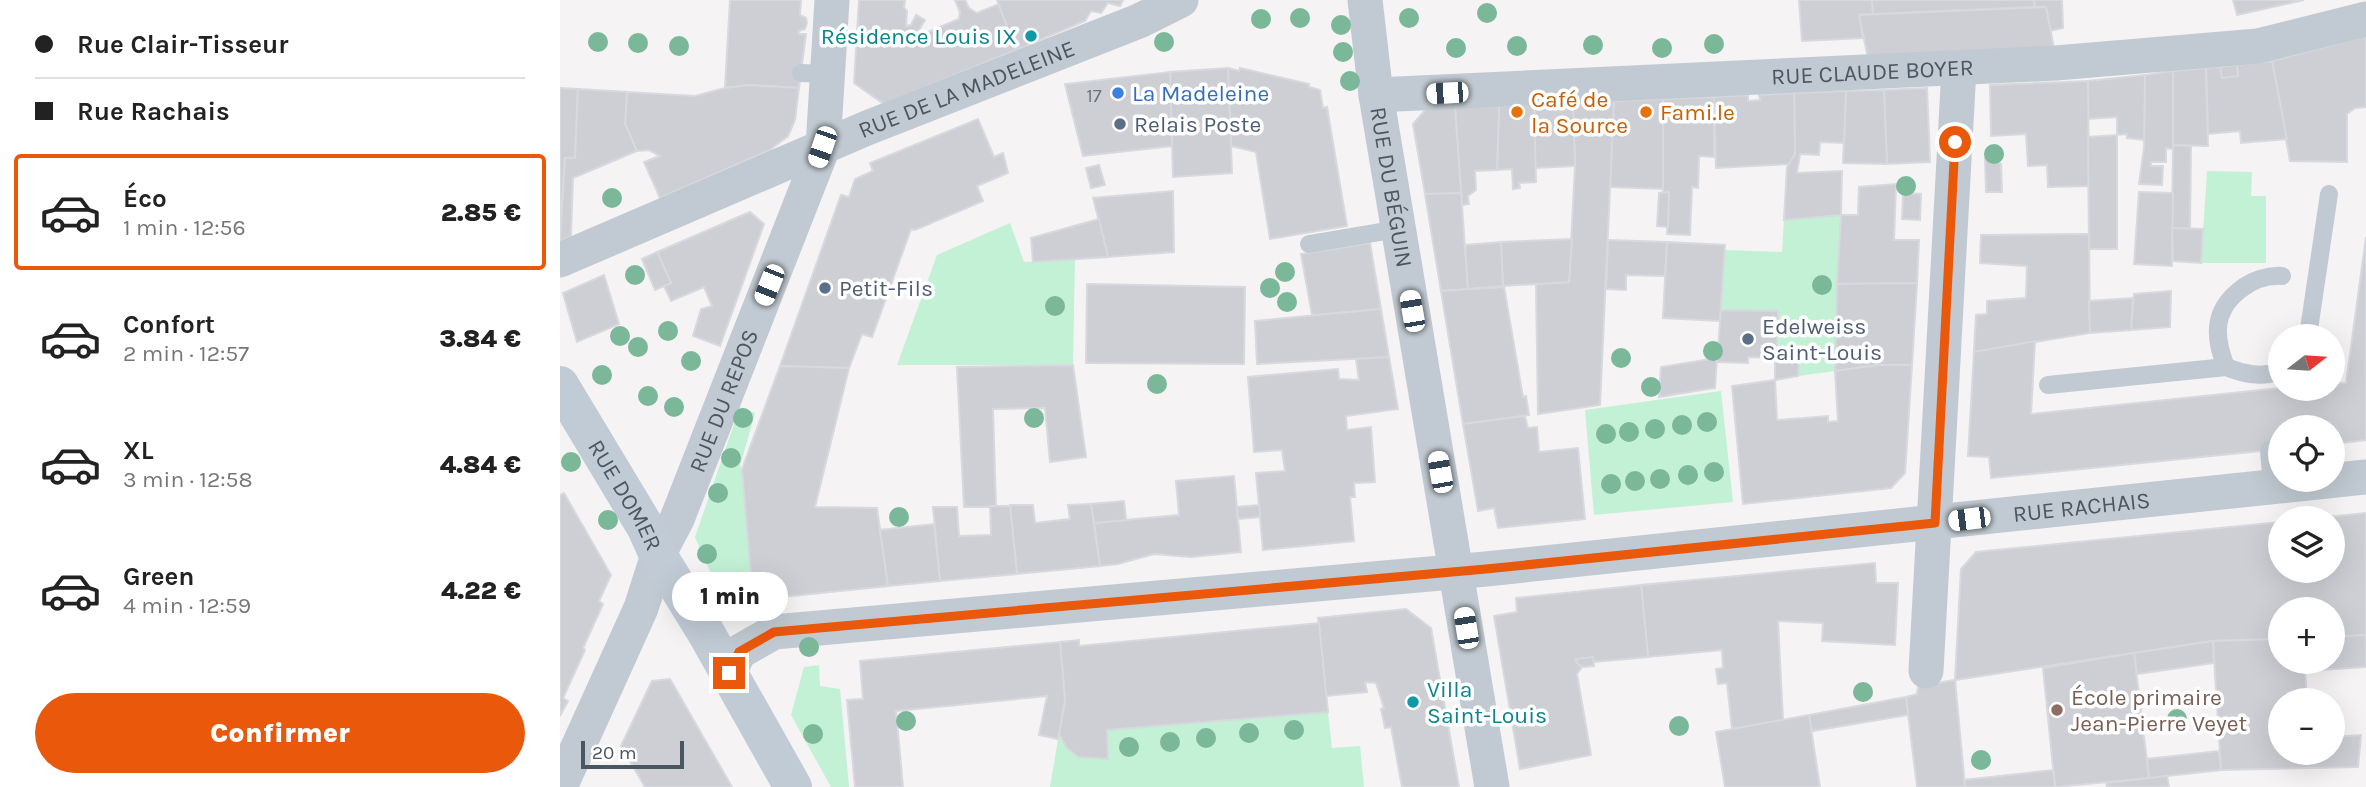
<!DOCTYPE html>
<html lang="fr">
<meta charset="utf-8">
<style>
body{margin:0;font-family:Karla,sans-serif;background:#f6f6f6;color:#222;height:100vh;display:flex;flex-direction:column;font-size:26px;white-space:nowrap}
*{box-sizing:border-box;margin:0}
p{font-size:23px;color:#767676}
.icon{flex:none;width:38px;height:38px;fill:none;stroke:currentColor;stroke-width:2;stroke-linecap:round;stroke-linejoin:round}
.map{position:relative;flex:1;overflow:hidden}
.panel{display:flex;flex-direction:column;background:#fff;width:560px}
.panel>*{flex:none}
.banner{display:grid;align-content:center;height:154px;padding:0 35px;background:#fff}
.needle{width:46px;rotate:73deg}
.tools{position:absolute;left:1708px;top:324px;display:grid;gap:14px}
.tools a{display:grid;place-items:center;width:77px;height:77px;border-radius:50%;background:#fff;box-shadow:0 7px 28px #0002;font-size:35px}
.scale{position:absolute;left:21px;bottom:18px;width:103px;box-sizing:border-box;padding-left:7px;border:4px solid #4a5661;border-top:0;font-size:19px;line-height:24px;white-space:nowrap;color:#4a5661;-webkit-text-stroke:5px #fff;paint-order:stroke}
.end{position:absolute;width:32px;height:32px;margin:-16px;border:9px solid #ea580c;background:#fff;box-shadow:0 0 0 4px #fff}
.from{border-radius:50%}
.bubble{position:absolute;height:49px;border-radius:24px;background:#fff;box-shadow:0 7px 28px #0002;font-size:23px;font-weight:800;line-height:49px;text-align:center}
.car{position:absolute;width:21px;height:42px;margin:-21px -10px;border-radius:9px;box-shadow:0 0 5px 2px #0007;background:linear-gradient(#fff 24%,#345 0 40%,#fff 0 76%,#345 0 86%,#fff 0)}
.banner b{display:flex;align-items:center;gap:24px;height:66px;font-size:26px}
.banner b+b{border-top:2px solid #e0e0e0}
.banner i{width:18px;height:18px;background:#222}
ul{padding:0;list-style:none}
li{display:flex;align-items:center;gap:21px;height:116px;margin:0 14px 10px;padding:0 21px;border:4px solid transparent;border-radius:7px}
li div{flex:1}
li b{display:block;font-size:26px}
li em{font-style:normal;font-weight:800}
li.selected{border-color:#ea580c}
li>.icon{width:63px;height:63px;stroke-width:1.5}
.action{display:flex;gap:14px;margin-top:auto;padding:14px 35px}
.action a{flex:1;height:80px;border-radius:42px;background:#ea580c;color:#fff;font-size:28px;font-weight:800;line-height:80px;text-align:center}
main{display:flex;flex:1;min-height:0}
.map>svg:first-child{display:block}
.green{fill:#c3f1d5}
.building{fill:#cdcfd5;stroke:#d7d9de;stroke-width:2}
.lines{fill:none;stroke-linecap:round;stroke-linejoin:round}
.lane{stroke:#c1cad2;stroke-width:18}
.street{stroke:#c1cad2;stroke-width:35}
.secondary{stroke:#c1cbd6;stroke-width:38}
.tree{fill:#7bb799}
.route{stroke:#ea580c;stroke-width:9}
.culture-dot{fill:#0f9aa8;stroke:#fff;stroke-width:2.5}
.shop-dot{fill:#3f7fe0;stroke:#fff;stroke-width:2.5}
.food-dot{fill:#e8710a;stroke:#fff;stroke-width:2.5}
.service-dot{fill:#5c6f8a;stroke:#fff;stroke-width:2.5}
.education-dot{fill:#8d6e63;stroke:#fff;stroke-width:2.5}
.labels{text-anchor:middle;stroke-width:7;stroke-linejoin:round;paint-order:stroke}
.number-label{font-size:19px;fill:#6b747e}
.culture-label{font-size:23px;fill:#0d838f;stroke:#fff;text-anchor:end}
.street-label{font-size:23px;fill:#4a5661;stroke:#fff}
.shop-label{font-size:23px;fill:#366cbe;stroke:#fff;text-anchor:start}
.food-label{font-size:23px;fill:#c56008;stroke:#fff;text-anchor:start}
.service-label{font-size:23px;fill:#4e5e75;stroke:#fff;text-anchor:start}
.education-label{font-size:23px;fill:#785e54;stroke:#fff;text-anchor:start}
</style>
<main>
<section class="panel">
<div class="banner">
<b><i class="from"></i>Rue Clair-Tisseur</b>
<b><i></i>Rue Rachais</b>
</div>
<ul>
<li class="selected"><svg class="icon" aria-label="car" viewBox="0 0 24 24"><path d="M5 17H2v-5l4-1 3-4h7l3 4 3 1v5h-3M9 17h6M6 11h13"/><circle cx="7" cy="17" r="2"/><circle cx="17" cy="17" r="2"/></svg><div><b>Éco</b><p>1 min · 12:56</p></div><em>2.85 €</em></li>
<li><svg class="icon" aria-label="car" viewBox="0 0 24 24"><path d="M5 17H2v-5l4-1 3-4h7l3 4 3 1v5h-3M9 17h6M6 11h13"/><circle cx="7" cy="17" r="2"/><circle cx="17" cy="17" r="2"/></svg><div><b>Confort</b><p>2 min · 12:57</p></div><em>3.84 €</em></li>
<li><svg class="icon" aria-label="car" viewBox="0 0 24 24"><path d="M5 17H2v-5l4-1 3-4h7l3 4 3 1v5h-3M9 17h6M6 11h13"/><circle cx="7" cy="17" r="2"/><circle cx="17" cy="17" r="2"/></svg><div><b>XL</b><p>3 min · 12:58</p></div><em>4.84 €</em></li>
<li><svg class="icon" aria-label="car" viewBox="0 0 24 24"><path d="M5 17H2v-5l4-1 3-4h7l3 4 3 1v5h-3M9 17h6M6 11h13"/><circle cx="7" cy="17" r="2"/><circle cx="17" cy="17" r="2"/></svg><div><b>Green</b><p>4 min · 12:59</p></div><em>4.22 €</em></li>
</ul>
<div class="action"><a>Confirmer</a></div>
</section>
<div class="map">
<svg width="1806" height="787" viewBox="0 0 1806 787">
<rect width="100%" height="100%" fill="#f5f3f3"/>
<g class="green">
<polygon points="1647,171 1692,172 1691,196 1706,196 1706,263 1641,263"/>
<polygon points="1281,215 1275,371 1238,376 1239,356 1215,359 1218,311 1161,310 1165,250 1222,252 1224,220"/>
<polygon points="450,223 464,262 515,259 513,365 337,365 377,255"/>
<polygon points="1161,391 1173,502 1034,515 1025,410"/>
<polygon points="180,407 195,413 180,466 182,469 193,600 164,603 135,537"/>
<polygon points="259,665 260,686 280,689 289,787 271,787 231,715 244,667"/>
<path d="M768,712L772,748L800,746L804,787H490L499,734C513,759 521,757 548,759L547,730Z"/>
</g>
<g class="building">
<polygon points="170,0 241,0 240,15 246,18 247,23 245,29 239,31 239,34 246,34 239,88 189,85 165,88"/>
<polygon points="299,0 345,0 344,8 347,11 346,26 351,25 356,15 365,20 359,30 361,35 399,19 400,12 395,0 405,0 409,8 417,13 439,4 456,50 324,104 294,83"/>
<polygon points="437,0 563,0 560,6 548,3 541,13 531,11 525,21 456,50"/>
<polygon points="1239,0 1312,0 1313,14 1299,15 1303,38 1242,41"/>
<polygon points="1312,0 1474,0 1475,7 1313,14"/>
<polygon points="1474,0 1502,0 1503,28 1490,31 1486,7 1475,7"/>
<polygon points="1673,0 1744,0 1677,15"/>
<polygon points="1486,7 1494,48 1308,58 1299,15"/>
<polygon points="1806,36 1806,107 1795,108 1787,114 1787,162 1730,161 1712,61"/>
<polygon points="1712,61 1727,139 1681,143 1680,131 1648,134 1646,68 1660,67 1662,78 1678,76 1677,65"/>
<polygon points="1677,65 1678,76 1662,78 1660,67"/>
<polygon points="668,68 679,71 680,68 749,84 749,87 760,90 763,108 767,107 787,226 710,239 696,152 671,146"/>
<polygon points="668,68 672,173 613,177 610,72"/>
<polygon points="1646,68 1648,146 1613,145 1613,71"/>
<polygon points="1613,71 1613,149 1606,148 1606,162 1591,162 1591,166 1603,166 1602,185 1579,184 1584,148 1585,75"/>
<polygon points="610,72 612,146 523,156 505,84"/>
<polygon points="1585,75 1584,140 1567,138 1567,134 1557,135 1557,117 1528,119 1528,81"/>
<polygon points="1528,81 1529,186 1488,187 1487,165 1468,166 1466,134 1431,136 1430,85"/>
<polygon points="189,85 239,88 235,120 228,136 210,150 100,198 84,162 100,156 89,150 77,151 65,124 67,92 135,96 165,88"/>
<polygon points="0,88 18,89 15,158 5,158 0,241"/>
<polygon points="1367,88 1370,162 1327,164 1324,90"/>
<polygon points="18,89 67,92 65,124 77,151 13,178 11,236 0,241 5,158 15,158"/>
<polygon points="1324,90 1327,164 1283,163 1286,91"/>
<polygon points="1286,91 1284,143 1260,142 1259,155 1240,154 1237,173 1282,171 1281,215 1224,220 1227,167 1235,154 1234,93"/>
<polygon points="1234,93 1235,154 1229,164 1156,168 1154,97 1188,95 1188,101 1200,100 1199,95"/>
<polygon points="1154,97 1154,157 1139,156 1138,188 1132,187 1130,235 1107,234 1109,192 1103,193 1103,99"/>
<polygon points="1103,99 1103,189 1050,187 1054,101"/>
<polygon points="1054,101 1040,405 978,414 976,284 1009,282 1015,166 1013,102"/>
<polygon points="1013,102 1015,166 975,168 974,104"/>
<polygon points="974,104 976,182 959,183 960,188 953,189 952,169 937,170 939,106"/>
<polygon points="939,106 937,170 915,171 916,190 908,196 909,204 902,205 895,107"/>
<polygon points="895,107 901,193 865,194 853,124 867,108"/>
<polygon points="418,119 434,157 443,153 448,173 417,186 423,201 355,230 351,229 312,337 302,334 289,368 220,366 281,195 289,197 295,179 313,171 310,163"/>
<polygon points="1557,135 1557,249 1529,249 1528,137"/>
<polygon points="1613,145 1631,146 1630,229 1612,228"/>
<polygon points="1433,157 1441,164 1442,192 1426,192 1425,158"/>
<polygon points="539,165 545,185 531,188 526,168"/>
<polygon points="1336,184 1334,240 1359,240 1357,283 1277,284 1281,215 1298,215 1299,187"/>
<polygon points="613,191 614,252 548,257 533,198"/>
<polygon points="1109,192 1108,227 1097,226 1099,193"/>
<polygon points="1579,192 1613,193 1612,266 1574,264"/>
<polygon points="901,193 908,289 881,291 865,194"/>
<polygon points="1343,193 1361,194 1360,220 1342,219"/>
<polygon points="190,212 204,224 160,346 133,336 141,309 152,306 144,287 111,301 104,286 111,283 97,252"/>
<polygon points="539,219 548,257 473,262 471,238"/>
<polygon points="1612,228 1643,229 1641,263 1613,261"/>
<polygon points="1529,234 1530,333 1414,352 1416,315 1427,314 1427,301 1466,298 1467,266 1420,263 1421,235"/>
<polygon points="1806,237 1806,440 1773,444 1773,427 1720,427 1720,449 1431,478 1429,457 1408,456 1414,352 1475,341 1471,414 1720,388 1773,388 1773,384 1786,383"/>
<polygon points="1012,239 1009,282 943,286 941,242"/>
<polygon points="1048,240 1107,242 1105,276 1066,275 1066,290 1046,289"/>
<polygon points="941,242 943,286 908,289 905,245"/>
<polygon points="1107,242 1165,245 1160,321 1103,318"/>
<polygon points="810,243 821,309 752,315 741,254"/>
<polygon points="97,252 111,283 95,290 82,259"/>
<polygon points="44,275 59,324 17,342 3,293"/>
<polygon points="1357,283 1352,365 1318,365 1275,371 1277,284"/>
<polygon points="527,284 685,287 684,364 526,363"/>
<polygon points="944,287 963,397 966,396 969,415 903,424 881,291"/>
<polygon points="1611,291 1610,327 1571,330 1574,294"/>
<polygon points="1573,298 1571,330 1530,333 1529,301"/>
<polygon points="821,309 829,357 697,364 695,321"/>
<polygon points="1161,310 1218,311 1216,358 1188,357 1188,363 1157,362"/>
<polygon points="1239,356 1238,376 1215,380 1215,359"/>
<polygon points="829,357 838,409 786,416 787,430 811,427 815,482 794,483 795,497 790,497 794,541 703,550 696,473 725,471 722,450 694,452 688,377 778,369 779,379 799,380 796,359"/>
<polygon points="1157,358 1155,388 1099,397 1101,367"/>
<polygon points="513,365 526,457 490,462 485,408 433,409 436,507 404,507 397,367"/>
<polygon points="1318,365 1352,365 1345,473 1331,488 1183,504 1172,386 1215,380 1217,420 1268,416 1268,422 1278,421 1275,371"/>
<polygon points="220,366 289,368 255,507 317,508 328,586 193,600 182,469"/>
<polygon points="965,416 968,428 977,427 979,452 1018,448 1025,519 938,528 934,508 918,511 903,424"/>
<polygon points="674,476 681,552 631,557 594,554 558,564 540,566 534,523 619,515 616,481"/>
<polygon points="4,493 51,575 39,601 43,604 23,648 25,650 3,698 8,701 0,716 0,495"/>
<polygon points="564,501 566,520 534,523 531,504"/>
<polygon points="531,504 540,566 457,574 450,505 473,505 475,523 510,519 508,505"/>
<polygon points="699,505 700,517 678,519 677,507"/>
<polygon points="430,506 450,506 457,574 380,581 373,507 397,507 399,536 431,535"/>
<polygon points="1806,513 1806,635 1773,637 1773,609 1720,609 1720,639 1653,641 1395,680 1401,569 1416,552 1720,522 1720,570 1773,570 1773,518 1758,518"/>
<polygon points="374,524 380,581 328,586 320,530"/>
<polygon points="1315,563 1316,583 1338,583 1335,645 1262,641 1263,623 1218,621 1223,720 1172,729 1167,683 1158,684 1156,669 1163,668 1162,650 1088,657 1081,585"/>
<polygon points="1081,585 1088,657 1034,662 1033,657 1016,659 1017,663 1022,667 1017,674 1031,755 960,769 934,616 957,612 956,598"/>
<polygon points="846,609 871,628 899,787 842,787 831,727 825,728 821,709 824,708 816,683 805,682 807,692 766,696 758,618"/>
<polygon points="759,623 768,712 547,730 548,759 518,757 507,748 499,734 505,700 500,642 519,640 519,646"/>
<polygon points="1806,635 1806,667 1745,671 1747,700 1720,700 1720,752 1773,752 1773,737 1801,735 1798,767 1661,770 1653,641 1720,639 1720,662 1773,662 1773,637"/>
<polygon points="1653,641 1654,663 1577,674 1574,653"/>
<polygon points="500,642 505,700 498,739 479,735 487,696 336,711 343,787 295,787 287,700 303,699 300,661"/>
<polygon points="1574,653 1589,778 1495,787 1483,668"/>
<polygon points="1033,657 1034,666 1022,667 1017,663 1016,659"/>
<polygon points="110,679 172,787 85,787 61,746 92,681"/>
<polygon points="1395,680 1405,787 1357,787 1346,697 1357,694 1358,686"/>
<polygon points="1346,697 1348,715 1252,731 1249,715"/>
<polygon points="1249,715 1260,787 1165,787 1156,732"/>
<polygon points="1659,751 1661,770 1589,778 1587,759"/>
<polygon points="1493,770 1495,787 1405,787 1404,780"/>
<polygon points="1607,776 1609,787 1547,787 1546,783"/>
</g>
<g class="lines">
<g class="lane">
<polyline points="241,73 267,74"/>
<polyline points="749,244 838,229"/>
<polyline points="1748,336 1769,194"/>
<path d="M1666,367C1661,354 1657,342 1658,328C1660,297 1694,274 1722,276"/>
<path d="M1488,385L1666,367C1684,374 1701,378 1720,371"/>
<polyline points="1709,450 1712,487"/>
</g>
<g class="street">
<path id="s1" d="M805,0L816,95L932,787"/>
<path id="s2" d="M816,95L1496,63L1698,46L1806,19"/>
<path id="s3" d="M0,260L307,128L579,21L621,0"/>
<polyline points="1366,671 1399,68"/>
<path id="s4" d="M169,673L179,652L214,632L926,569L1806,477"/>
<path id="s5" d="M0,787L81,608L98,555L117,519L263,147L272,0"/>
</g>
<path class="secondary" id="s6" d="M0,385L86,528L98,555L145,631L233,787"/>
</g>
<g class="tree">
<circle cx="927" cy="13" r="10"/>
<circle cx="740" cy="18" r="10"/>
<circle cx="849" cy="18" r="10"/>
<circle cx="701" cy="19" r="10"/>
<circle cx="781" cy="25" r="10"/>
<circle cx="38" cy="42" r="10"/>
<circle cx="604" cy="42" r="10"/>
<circle cx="78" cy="43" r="10"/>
<circle cx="1154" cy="44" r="10"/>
<circle cx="1033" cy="45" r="10"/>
<circle cx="119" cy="46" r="10"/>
<circle cx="957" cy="46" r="10"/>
<circle cx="896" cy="48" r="10"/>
<circle cx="1102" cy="48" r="10"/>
<circle cx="783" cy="52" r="10"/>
<circle cx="790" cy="81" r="10"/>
<circle cx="1434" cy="154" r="10"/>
<circle cx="1346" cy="186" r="10"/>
<circle cx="52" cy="198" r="10"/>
<circle cx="725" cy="272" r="10"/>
<circle cx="75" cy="275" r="10"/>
<circle cx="1262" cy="285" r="10"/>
<circle cx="710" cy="288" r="10"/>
<circle cx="727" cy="302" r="10"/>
<circle cx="495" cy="306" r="10"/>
<circle cx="108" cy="331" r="10"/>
<circle cx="60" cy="336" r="10"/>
<circle cx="78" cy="347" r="10"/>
<circle cx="1153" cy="351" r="10"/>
<circle cx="1061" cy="358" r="10"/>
<circle cx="131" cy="361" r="10"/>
<circle cx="42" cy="375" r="10"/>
<circle cx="597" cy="384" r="10"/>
<circle cx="1091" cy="387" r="10"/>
<circle cx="88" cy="396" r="10"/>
<circle cx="114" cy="407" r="10"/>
<circle cx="183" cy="418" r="10"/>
<circle cx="474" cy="418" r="10"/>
<circle cx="1147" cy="422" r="10"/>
<circle cx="1122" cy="425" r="10"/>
<circle cx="1095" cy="429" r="10"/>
<circle cx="1069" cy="432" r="10"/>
<circle cx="1046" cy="434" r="10"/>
<circle cx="171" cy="458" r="10"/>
<circle cx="11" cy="462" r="10"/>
<circle cx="1154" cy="472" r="10"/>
<circle cx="1128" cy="475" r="10"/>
<circle cx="1100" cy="479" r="10"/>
<circle cx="1075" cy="481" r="10"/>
<circle cx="1051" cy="484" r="10"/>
<circle cx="158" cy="493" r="10"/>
<circle cx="339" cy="517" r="10"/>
<circle cx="48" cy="520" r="10"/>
<circle cx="147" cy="554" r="10"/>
<circle cx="205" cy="582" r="10"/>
<circle cx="249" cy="647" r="10"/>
<circle cx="1303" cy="692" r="10"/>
<circle cx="1617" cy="719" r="10"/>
<circle cx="346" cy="721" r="10"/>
<circle cx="1119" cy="726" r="10"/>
<circle cx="734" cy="730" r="10"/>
<circle cx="689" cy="733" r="10"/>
<circle cx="253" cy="734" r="10"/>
<circle cx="646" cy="738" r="10"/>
<circle cx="610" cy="742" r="10"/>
<circle cx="569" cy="747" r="10"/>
<circle cx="1421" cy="760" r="10"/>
</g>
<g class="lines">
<polyline class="route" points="169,673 179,652 214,632 926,569 1375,523 1395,142"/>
</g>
<g class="culture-dot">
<circle cx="471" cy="36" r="7"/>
<circle cx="853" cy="702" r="7"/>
</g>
<circle class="shop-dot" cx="558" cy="93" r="7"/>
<g class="food-dot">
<circle cx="957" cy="112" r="7"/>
<circle cx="1086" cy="112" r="7"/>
</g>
<g class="service-dot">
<circle cx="560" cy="124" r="7"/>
<circle cx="265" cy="288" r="7"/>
<circle cx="1188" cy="339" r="7"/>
</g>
<circle class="education-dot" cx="1497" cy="710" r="7"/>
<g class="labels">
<g class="number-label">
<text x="534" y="102">17</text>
</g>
<g class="culture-label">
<text x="457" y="44">Résidence Louis IX</text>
<text x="867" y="697" text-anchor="start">Villa<tspan x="867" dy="26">Saint-Louis</tspan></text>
</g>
<g class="street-label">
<text dy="8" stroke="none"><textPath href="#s2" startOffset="497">RUE CLAUDE BOYER</textPath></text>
<text dy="8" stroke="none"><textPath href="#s3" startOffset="441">RUE DE LA MADELEINE</textPath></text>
<text dy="8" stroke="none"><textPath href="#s1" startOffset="189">RUE DU BÉGUIN</textPath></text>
<text dy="8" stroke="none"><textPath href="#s5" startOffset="420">RUE DU REPOS</textPath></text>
<text dy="8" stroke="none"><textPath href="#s6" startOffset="128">RUE DOMER</textPath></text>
<text dy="8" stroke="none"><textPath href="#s4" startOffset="1377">RUE RACHAIS</textPath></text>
</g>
<g class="shop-label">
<text x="572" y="101">La Madeleine</text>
</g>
<g class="food-label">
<text x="971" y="107">Café de<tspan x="971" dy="26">la Source</tspan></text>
<text x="1100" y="120">Fami.le</text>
</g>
<g class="service-label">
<text x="574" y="132">Relais Poste</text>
<text x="279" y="296">Petit-Fils</text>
<text x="1202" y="334">Edelweiss<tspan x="1202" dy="26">Saint-Louis</tspan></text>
</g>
<g class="education-label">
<text x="1511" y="705">École primaire<tspan x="1511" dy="26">Jean-Pierre Veyet</tspan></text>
</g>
</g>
</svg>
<div class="tools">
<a><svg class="needle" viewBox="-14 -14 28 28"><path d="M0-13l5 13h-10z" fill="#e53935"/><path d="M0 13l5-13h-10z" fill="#767676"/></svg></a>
<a><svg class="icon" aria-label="locate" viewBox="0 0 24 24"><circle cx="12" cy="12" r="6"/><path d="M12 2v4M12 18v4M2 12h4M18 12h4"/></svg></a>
<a><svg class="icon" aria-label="layers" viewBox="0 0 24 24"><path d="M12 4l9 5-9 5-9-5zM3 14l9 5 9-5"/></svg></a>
<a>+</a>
<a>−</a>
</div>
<div class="scale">20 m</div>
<i class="end from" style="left:1395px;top:142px"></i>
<i class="end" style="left:169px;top:673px"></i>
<div class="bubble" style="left:112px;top:572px;width:116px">1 min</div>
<i class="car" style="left:887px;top:93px;rotate:267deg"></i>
<i class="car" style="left:262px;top:147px;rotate:199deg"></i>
<i class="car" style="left:209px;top:285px;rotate:202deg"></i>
<i class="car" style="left:852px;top:311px;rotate:350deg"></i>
<i class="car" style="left:880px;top:472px;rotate:350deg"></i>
<i class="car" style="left:1409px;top:519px;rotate:263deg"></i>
<i class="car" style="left:906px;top:628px;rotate:351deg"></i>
</div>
</main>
